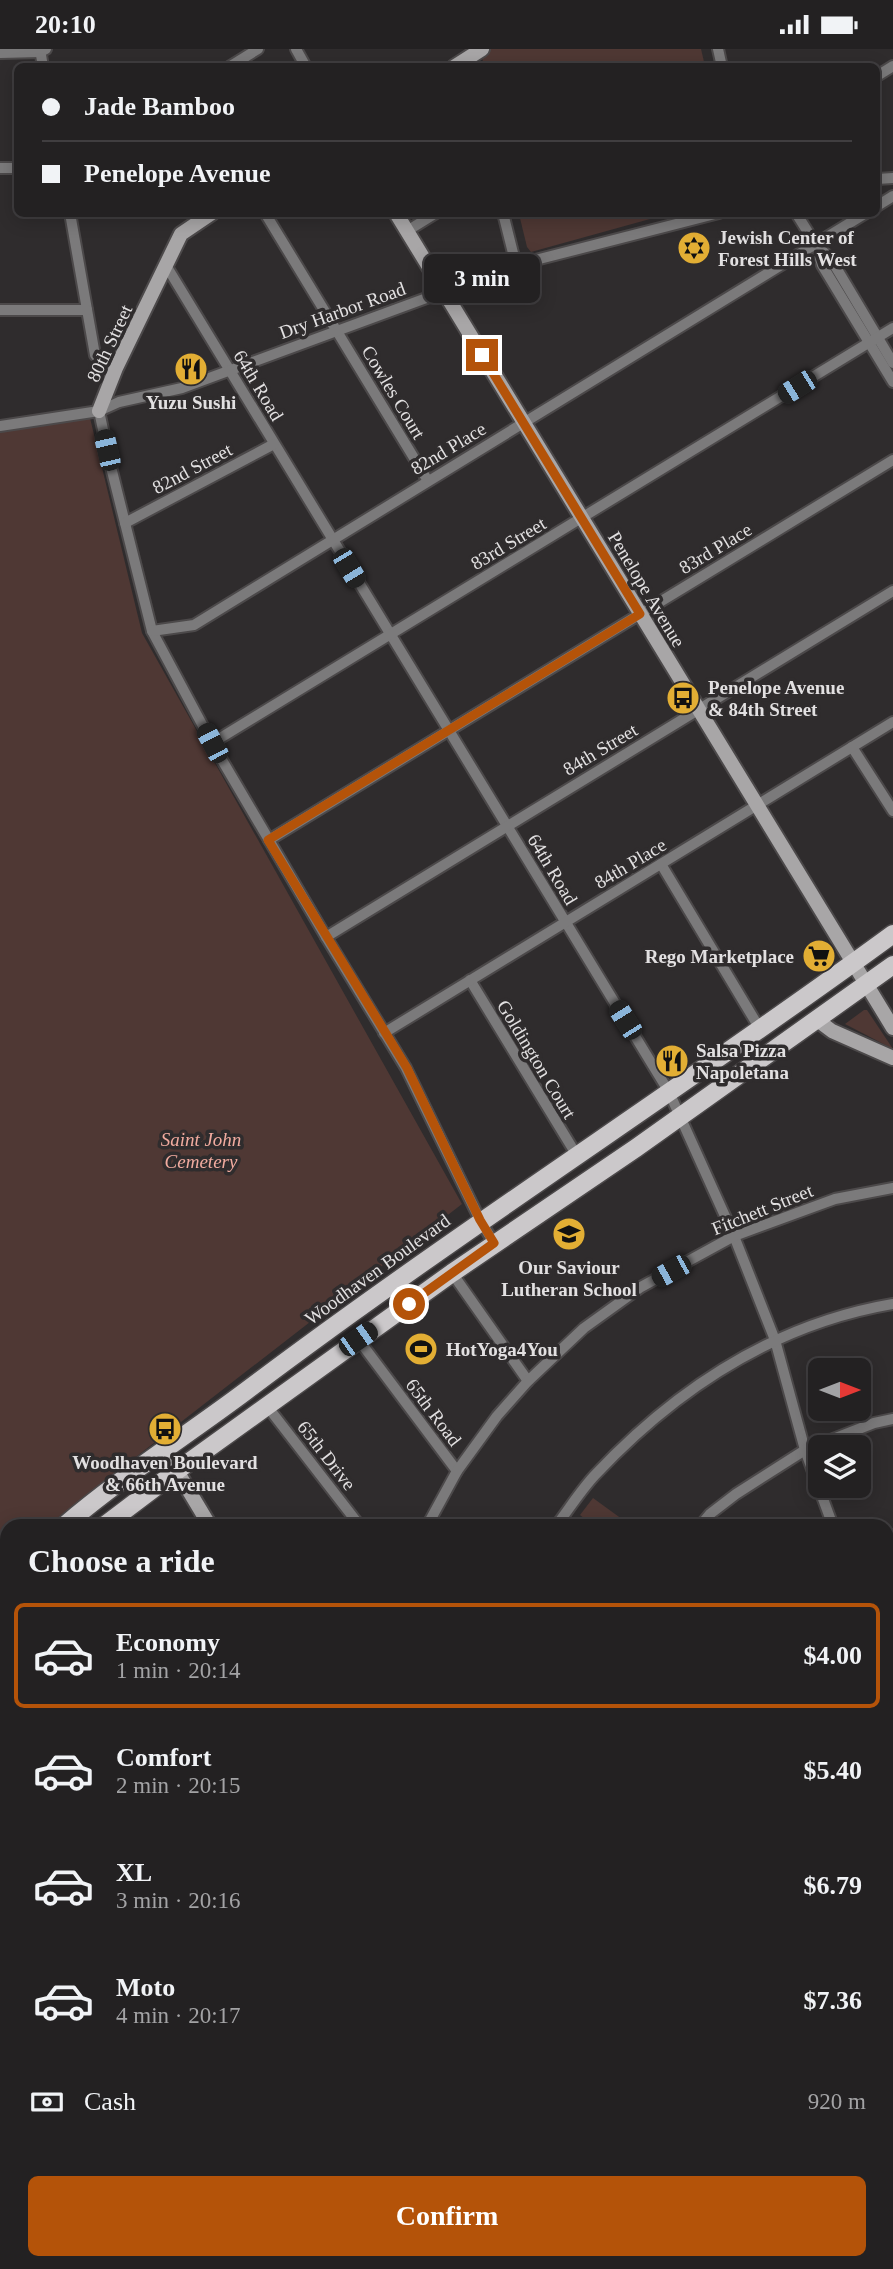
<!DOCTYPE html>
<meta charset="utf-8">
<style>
body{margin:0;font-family:Georgia,serif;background:#2b292a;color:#f1f3f6;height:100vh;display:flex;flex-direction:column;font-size:26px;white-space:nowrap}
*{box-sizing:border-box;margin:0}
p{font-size:23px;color:#a3a3a5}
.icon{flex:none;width:38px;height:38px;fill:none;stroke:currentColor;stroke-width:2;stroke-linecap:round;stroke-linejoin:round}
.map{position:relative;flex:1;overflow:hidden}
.sheet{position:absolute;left:0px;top:1470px;width:894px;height:751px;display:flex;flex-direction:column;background:#232122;border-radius:21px 21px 0 0;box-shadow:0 4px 18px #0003,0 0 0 2px #403e40}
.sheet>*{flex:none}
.hud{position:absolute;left:14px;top:14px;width:866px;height:154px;border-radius:10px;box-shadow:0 4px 18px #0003,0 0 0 2px #403e40;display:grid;align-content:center;height:154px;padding:0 28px;background:#232122}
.needle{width:46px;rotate:90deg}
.fabs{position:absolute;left:808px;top:1309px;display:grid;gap:14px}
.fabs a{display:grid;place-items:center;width:63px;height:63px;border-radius:10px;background:#232122;box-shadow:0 4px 18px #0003,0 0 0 2px #403e40;font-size:35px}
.end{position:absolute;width:32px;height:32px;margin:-16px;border:9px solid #b45309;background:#fff;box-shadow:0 0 0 4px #fff}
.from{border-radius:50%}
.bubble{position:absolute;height:49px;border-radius:10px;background:#232122;box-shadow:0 4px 18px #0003,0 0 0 2px #403e40;font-size:23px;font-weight:700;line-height:49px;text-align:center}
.car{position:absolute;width:21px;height:42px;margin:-21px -10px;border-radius:9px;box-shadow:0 0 5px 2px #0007;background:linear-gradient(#222 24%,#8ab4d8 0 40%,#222 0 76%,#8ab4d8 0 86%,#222 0)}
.hud b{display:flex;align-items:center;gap:24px;height:66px;font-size:26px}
.hud b+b{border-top:2px solid #403e40}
.hud i{width:18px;height:18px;background:#f1f3f6}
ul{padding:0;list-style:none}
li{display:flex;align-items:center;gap:21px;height:105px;margin:0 14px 10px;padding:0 14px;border:4px solid transparent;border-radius:10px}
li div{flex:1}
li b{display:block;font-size:26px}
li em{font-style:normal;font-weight:700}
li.selected{border-color:#b45309}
li>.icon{width:63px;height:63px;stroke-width:1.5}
h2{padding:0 28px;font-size:32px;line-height:84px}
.pay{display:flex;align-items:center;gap:18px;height:77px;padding:0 28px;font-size:26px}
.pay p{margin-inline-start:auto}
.action{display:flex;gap:14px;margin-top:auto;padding:14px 28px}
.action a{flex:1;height:80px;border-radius:10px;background:#b45309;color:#fff;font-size:28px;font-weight:700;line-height:80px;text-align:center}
.status{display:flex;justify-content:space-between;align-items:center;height:49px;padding:0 35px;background:#232122;direction:ltr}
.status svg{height:19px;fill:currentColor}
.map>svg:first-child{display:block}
.green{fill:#4f3834}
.forest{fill:#805851}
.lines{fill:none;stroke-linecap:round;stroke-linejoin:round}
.street-casing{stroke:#4c494a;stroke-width:14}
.secondary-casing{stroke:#4c494a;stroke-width:18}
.primary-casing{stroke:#4c494a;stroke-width:21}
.street{stroke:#7b7a7b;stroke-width:10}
.secondary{stroke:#a8a6a7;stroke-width:14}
.primary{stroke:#cbc8ca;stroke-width:18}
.route{stroke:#b45309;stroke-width:9}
.labels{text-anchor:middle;stroke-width:7;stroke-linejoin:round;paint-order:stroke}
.poi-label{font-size:19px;font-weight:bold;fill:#e2e0e1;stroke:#2f2c2d;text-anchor:start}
.street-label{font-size:19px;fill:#e2e0e1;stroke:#2f2c2d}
.park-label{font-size:19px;font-style:italic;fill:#f1ab9f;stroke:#2f2c2d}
</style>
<div class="status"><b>20:10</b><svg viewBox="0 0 49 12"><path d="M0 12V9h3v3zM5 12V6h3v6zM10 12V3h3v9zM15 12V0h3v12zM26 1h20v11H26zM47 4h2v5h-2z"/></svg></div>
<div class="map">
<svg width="893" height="2220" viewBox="0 0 893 2220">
<rect width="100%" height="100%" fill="#2f2c2d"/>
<g class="green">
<polygon points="480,0 701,0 705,17 484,17"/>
<polygon points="519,165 519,164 668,165 531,203 527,198"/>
<polygon points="90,369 142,584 462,1155 47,1477 7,1477 7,1508 0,1514 0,383"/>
<polygon points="864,961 867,961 893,1000 845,975"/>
<polygon points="593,1449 626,1473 623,1477 594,1477 580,1466"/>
</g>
<polygon class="forest" points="893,1929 893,2054 887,2055 887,1931"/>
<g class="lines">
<defs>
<g id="street">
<polyline points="40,0 43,18"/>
<polyline points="296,0 306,18"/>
<polyline points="718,0 722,18"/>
<polyline points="0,4 40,3 46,0"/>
<polyline points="229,18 258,0"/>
<polyline points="877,27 893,17"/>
<polyline points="0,119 18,119"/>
<polyline points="877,130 893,129"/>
<polyline points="877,157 893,147"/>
<polyline points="70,164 95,306 99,311 116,319"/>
<polyline points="265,164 428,432"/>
<polyline points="503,164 516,216"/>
<polyline points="796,164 816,196 822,216 893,333"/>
<polyline points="407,182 436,164"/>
<polyline points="818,198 831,210 893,314"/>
<polyline points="167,218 669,1043 734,1187 775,1291 805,1401 833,1477"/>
<polyline points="0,261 87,261"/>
<polyline points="99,362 111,418 152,582 212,694 326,888 406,1019 480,1171 494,1194"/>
<polyline points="0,377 99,362 119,353 182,339 516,216 719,164"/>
<polyline points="125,474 274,395"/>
<polyline points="152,582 194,576 866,164"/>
<polyline points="212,694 893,279"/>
<polyline points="852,698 893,762"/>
<polyline points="269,791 893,411"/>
<polyline points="661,815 760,980"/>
<polyline points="326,888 893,542"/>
<polyline points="470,931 576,1105"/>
<polyline points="384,984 893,673"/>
<polyline points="452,1224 528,1332"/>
<polyline points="358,1290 457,1422"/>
<polyline points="267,1357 360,1477"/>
<polyline points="427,1477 457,1422 497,1367 528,1332 584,1279 641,1238 734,1187 835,1150 893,1139"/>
<path d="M556,1477C569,1460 581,1441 595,1426C676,1340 775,1275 893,1255"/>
<polyline points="700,1477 710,1465 736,1445 805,1401 874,1374 893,1370"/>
<polyline points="887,1488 893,1486"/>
<polyline points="0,1562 7,1574"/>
<polyline points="887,1591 893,1602"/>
<polyline points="0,1798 7,1796"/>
<polyline points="0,1822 7,1845"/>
<polyline points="887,1862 893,1860"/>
<polyline points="0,1979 7,1978"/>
<polyline points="887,2107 893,2105"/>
<polyline points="0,2179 7,2178"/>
<polyline points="775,2214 788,2220"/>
<polyline points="78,2220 81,2214"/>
<polyline points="327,2220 330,2214"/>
<polyline points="490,2220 511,2214"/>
<polyline points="576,2220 580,2214"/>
<polyline points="699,2220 702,2214"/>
<polyline points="825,2220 827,2214"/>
</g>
<g id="secondary">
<polyline points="454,18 482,0"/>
<polyline points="396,164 893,979"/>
<polyline points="99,362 116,319 181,185 212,164"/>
<polyline points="816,970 832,982 893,1009"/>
<polyline points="165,1402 210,1477"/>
<polyline points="0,2161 7,2164"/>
<polyline points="109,2214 122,2220"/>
<polyline points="412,2214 414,2220"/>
</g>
<g id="primary">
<path d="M64,1477C121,1428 186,1387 246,1342C457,1183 680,1041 893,885"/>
<polyline points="104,1477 178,1421 452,1224 636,1099 893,916"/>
<polyline points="0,1531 7,1525"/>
<polyline points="0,1561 7,1555"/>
</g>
</defs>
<use href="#street" class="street-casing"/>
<use href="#secondary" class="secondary-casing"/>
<use href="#primary" class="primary-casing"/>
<use href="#street" class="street"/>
<use href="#secondary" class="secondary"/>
<use href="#primary" class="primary"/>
</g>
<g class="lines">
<polyline class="route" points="409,1255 494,1194 480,1171 407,1019 268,791 640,565 482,306"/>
</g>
<defs>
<symbol id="synagogue-disc" viewBox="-11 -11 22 22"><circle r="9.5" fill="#e2ae34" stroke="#2f2c2d"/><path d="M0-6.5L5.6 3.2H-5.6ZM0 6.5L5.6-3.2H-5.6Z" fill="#111"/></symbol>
<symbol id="restaurant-disc" viewBox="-11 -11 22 22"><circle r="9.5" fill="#e2ae34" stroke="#2f2c2d"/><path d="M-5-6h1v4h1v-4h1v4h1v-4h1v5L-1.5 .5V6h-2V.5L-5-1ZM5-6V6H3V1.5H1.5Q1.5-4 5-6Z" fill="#111"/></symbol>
<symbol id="bus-disc" viewBox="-11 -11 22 22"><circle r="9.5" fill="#e2ae34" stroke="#2f2c2d"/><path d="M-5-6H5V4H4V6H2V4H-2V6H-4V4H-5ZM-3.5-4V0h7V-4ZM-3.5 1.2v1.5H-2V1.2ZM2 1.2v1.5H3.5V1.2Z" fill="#111"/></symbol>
<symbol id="supermarket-disc" viewBox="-11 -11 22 22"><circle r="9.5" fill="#e2ae34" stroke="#2f2c2d"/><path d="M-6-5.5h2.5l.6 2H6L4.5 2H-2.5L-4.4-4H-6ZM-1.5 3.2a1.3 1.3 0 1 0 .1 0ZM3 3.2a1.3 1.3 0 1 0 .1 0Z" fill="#111"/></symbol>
<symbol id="school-disc" viewBox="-11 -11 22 22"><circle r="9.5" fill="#e2ae34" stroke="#2f2c2d"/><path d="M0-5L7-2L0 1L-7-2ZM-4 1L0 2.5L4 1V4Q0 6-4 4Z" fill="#111"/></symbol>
<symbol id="stadium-disc" viewBox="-11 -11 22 22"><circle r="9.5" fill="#e2ae34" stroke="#2f2c2d"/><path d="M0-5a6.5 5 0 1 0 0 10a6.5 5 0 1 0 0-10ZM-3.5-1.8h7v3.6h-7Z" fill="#111"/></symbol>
</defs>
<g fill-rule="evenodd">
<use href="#synagogue-disc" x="675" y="180" width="38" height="38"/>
<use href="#restaurant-disc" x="172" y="301" width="38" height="38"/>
<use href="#bus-disc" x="664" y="630" width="38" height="38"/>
<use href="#supermarket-disc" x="800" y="888" width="38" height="38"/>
<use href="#restaurant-disc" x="653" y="993" width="38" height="38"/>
<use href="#school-disc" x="550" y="1166" width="38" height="38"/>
<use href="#stadium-disc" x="402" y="1281" width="38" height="38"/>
<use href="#bus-disc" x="146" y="1361" width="38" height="38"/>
</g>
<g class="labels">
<g class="poi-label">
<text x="718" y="195">Jewish Center of<tspan x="718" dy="22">Forest Hills West</tspan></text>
<text x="191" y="360" text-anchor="middle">Yuzu Sushi</text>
<text x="708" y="645">Penelope Avenue<tspan x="708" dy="22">&amp; 84th Street</tspan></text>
<text x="794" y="914" text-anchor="end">Rego Marketplace</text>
<text x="696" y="1008">Salsa Pizza<tspan x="696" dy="22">Napoletana</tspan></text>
<text x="569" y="1225" text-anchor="middle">Our Saviour<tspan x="569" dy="22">Lutheran School</tspan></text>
<text x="446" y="1307">HotYoga4You</text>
<text x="165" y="1420" text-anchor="middle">Woodhaven Boulevard<tspan x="165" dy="22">&amp; 66th Avenue</tspan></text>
</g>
<g class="street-label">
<text transform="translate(342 261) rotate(-20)" y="7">Dry Harbor Road</text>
<text transform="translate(109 294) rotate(-65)" y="7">80th Street</text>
<text transform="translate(259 336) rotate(59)" y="7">64th Road</text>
<text transform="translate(394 343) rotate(59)" y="7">Cowles Court</text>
<text transform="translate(448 399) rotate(-31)" y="7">82nd Place</text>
<text transform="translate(192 419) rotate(-28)" y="7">82nd Street</text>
<text transform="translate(508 494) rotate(-31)" y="7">83rd Street</text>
<text transform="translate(715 499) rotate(-31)" y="7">83rd Place</text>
<text transform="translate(647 540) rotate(59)" y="7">Penelope Avenue</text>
<text transform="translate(600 700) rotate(-31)" y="7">84th Street</text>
<text transform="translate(630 814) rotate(-31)" y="7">84th Place</text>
<text transform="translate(553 820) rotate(59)" y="7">64th Road</text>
<text transform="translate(537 1010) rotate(59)" y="7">Goldington Court</text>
<text transform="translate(762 1160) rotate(-22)" y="7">Fitchett Street</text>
<text transform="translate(377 1220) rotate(-36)" y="7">Woodhaven Boulevard</text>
<text transform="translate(434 1363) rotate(53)" y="7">65th Road</text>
<text transform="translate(327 1406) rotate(52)" y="7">65th Drive</text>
</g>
<g class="park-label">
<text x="201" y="1097">Saint John<tspan x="201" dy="22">Cemetery</tspan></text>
</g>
</g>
</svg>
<div class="fabs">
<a><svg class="needle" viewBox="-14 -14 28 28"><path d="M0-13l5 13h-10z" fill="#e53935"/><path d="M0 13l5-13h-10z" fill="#a3a3a5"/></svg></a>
<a><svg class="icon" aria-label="layers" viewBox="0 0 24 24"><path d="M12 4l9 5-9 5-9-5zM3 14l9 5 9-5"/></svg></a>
</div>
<i class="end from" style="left:409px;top:1255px"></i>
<i class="end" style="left:482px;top:306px"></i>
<div class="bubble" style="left:424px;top:205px;width:116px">3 min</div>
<i class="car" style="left:797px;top:338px;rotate:238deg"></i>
<i class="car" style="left:107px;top:401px;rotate:347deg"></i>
<i class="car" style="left:349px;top:519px;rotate:149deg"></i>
<i class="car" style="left:212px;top:694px;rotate:332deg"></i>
<i class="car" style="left:625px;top:971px;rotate:328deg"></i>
<i class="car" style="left:671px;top:1222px;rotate:241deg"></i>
<i class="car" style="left:358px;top:1290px;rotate:55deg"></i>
<div class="hud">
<b><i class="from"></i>Jade Bamboo</b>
<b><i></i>Penelope Avenue</b>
</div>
<section class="sheet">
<h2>Choose a ride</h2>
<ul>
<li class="selected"><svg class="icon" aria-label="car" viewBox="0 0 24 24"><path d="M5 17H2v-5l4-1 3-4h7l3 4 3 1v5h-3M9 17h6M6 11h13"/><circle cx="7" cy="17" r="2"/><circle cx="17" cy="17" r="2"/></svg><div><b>Economy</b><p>1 min · 20:14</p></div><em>$4.00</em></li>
<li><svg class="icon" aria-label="car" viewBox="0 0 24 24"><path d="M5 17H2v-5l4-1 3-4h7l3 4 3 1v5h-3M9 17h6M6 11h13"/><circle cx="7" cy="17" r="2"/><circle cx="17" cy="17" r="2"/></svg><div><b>Comfort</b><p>2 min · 20:15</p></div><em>$5.40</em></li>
<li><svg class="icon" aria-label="car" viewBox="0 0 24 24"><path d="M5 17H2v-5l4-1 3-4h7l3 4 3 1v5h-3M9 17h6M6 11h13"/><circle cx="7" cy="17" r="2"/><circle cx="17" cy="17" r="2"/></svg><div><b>XL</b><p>3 min · 20:16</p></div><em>$6.79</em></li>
<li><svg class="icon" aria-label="car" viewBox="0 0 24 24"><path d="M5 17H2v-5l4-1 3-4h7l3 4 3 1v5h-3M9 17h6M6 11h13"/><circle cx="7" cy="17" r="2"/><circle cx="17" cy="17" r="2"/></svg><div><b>Moto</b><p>4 min · 20:17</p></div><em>$7.36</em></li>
</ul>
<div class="pay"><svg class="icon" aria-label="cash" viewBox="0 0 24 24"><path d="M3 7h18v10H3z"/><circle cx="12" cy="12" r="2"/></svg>Cash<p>920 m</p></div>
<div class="action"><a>Confirm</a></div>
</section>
</div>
